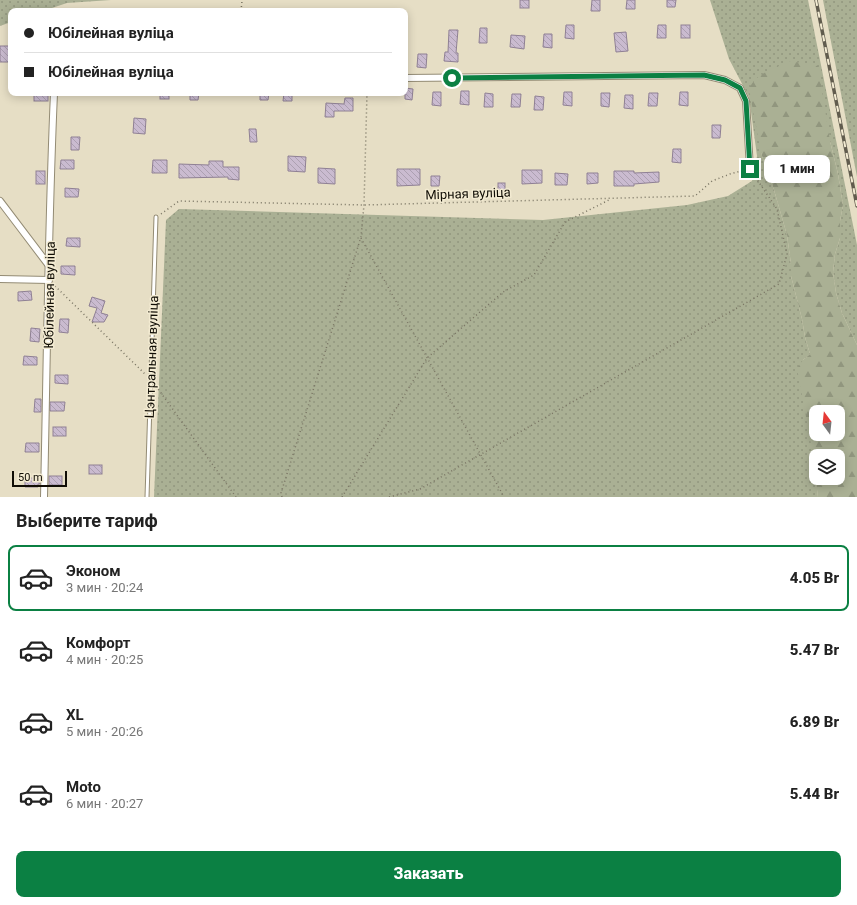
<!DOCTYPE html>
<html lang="ru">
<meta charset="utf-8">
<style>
body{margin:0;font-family:Roboto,sans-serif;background:#f2f2f2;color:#222;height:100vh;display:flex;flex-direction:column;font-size:15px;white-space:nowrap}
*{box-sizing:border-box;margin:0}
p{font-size:13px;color:#767676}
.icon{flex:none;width:22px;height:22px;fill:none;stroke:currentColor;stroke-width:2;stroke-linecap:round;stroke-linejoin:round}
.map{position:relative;height:497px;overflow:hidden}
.drawer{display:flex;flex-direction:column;background:#fff;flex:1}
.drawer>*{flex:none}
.hud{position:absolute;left:8px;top:8px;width:400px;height:88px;border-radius:8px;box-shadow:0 2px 10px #0003;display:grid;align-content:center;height:88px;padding:0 16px;background:#fff}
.needle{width:26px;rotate:345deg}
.fabs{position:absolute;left:809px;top:405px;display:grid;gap:8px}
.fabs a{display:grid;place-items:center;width:36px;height:36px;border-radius:8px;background:#fff;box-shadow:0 2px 10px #0003;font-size:20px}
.scale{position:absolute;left:12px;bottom:10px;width:55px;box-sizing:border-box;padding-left:4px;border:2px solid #100d05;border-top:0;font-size:11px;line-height:14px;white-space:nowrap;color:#100d05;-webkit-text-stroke:3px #f3ebd2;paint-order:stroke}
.end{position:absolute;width:18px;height:18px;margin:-9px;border:5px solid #0b8043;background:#fff;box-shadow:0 0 0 2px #fff}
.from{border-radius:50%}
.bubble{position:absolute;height:28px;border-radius:8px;background:#fff;box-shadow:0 2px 10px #0003;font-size:13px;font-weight:800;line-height:28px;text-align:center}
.hud b{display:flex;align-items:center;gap:14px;height:38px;font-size:15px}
.hud b+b{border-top:1px solid #e0e0e0}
.hud i{width:10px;height:10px;background:#222}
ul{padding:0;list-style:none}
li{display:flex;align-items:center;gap:12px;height:66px;margin:0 8px 6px;padding:0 8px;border:2px solid transparent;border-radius:8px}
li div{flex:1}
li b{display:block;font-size:15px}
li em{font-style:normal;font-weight:800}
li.selected{border-color:#0b8043}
li>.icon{width:36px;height:36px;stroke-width:1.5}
h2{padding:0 16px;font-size:18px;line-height:48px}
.button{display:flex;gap:8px;margin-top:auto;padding:8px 16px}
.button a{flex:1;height:46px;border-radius:8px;background:#0b8043;color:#fff;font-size:16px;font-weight:800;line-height:46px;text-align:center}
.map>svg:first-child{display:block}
.grass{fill:url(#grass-dots)}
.forest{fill:url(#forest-firs);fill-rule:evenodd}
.building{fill:url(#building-back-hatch);stroke:#8f8094}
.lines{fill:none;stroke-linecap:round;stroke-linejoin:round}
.lane-casing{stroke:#938b74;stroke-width:5}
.street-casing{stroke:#938b74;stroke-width:8}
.path{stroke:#797463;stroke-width:1.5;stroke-dasharray:1 3;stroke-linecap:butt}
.lane{stroke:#fff;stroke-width:3}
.street{stroke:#fff;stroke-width:6}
.rail-casing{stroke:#615c4e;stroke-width:3.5}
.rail{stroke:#f3ebd2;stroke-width:2;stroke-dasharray:6;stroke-linecap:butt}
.route{stroke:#0b8043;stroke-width:5}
.labels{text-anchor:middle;stroke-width:3;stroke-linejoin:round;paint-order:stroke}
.street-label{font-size:13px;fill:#100d05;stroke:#f3ebd2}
</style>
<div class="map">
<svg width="857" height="497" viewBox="0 0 857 497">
<defs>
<pattern id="grass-dots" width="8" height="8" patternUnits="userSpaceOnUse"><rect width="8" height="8" fill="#aab094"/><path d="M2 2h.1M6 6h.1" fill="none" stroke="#91967e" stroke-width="1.8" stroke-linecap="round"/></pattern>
<pattern id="forest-firs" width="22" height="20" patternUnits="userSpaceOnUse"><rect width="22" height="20" fill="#aab094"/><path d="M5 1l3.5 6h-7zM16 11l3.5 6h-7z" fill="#91967e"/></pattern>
<pattern id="building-back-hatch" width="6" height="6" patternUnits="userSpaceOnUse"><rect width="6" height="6" fill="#cabbd0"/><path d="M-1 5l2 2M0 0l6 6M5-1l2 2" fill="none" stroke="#aca0b1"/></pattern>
</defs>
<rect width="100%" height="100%" fill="#e6dec5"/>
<g class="grass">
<polygon points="0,0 111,0 67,3 43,11 11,11 11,22 0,26"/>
<polygon points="710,0 808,0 857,245 857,345 842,313 836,293 833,272 835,254 840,238 840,221 843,205 838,174 830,141 761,153 774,190 787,235 791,264 791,276 802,319 805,337 810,354 803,360 818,497 154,497 166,220 179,209 543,220 687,205 728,196 752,181 757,156 749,97 729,59"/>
<polygon points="823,0 857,0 857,177"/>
</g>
<path class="forest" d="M790,61L818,66L830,141L838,174L843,205L840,221V238L835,254L833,272L836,293L842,313L857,345V497H818L811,444L797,368L803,360L810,354L805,337L802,319L791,276V264L787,235L774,190L761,153L749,89C756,73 775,68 790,61ZM816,412H838V434H816ZM816,456H838V478H816Z"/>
<g class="building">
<rect x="520" y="0" width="9" height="8"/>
<polygon points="592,0 600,0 600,11 591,11"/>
<polygon points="627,0 635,0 635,9 626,9"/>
<polygon points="667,0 676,0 675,7 667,7"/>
<polygon points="566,25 574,25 574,39 565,38"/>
<polygon points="658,25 666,25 666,38 657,38"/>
<rect x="681" y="25" width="9" height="13"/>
<polygon points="480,28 487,28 487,43 479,43"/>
<polygon points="449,30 458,30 456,53 458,53 458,62 444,61 445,52 448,52"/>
<polygon points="626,32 628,51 616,52 614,33"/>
<polygon points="544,34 552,34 552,48 543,47"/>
<polygon points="511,35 525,36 524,49 510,47"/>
<rect x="0" y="46" width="11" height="16"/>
<polygon points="418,54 427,54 426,68 417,67"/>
<polygon points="405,88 413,89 412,100 405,99"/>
<polygon points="461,91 469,91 469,105 460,104"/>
<polygon points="433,92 441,92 441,106 432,105"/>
<polygon points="564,92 572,92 572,106 563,105"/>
<polygon points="680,92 688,92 688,106 679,105"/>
<rect x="34" y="93" width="14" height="8"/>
<rect x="160" y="93" width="9" height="6"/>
<polygon points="190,93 199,93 198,100 190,100"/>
<polygon points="260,93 269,93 268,100 260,100"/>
<polygon points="284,93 292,93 292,101 283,101"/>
<polygon points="485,93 493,94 493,107 484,107"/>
<polygon points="601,93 610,93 609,107 601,106"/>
<polygon points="649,93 658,93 657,106 648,106"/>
<polygon points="512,94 521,94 520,107 511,107"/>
<polygon points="625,95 633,95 633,109 624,108"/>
<polygon points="535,96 544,97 543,110 534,110"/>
<polygon points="345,98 353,98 353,111 334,111 334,117 325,117 326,103 344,104"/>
<polygon points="134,118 146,119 145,134 133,133"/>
<polygon points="712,125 721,125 720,138 712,138"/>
<polygon points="249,129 256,129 257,142 250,142"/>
<polygon points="71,137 80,137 79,150 71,150"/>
<polygon points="673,149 681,149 681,163 672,162"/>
<polygon points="288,156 306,157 305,172 288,171"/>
<polygon points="61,160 74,160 74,169 60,169"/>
<polygon points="153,160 167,160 167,173 152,173"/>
<polygon points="209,161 223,161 223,167 239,167 239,180 228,179 228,177 179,178 179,164 209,165"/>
<polygon points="318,168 335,169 335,184 318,183"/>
<polygon points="397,169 420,169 420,185 397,186"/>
<polygon points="522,170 542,170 542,183 522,184"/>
<rect x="36" y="171" width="9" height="13"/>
<polygon points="614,171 634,171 634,173 659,172 659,182 634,184 634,186 614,186"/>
<polygon points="555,173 568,174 567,185 555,185"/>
<polygon points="587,173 598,173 598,183 587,184"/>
<polygon points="431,176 440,176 439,186 431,186"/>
<rect x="498" y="183" width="7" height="10"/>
<polygon points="65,188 79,189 78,197 65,197"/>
<polygon points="67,238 80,238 80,247 66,246"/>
<polygon points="61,266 75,266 75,275 61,274"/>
<polygon points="31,291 32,300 18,301 18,292"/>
<polygon points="92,297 105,301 101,313 108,315 104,322 92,322 97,308 89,306"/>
<polygon points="60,319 69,319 68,333 59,332"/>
<polygon points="31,328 40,329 39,342 30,341"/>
<polygon points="24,356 37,357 37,365 23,365"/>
<polygon points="55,375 68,375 68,384 55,383"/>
<polygon points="35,399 41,399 41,412 34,412"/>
<polygon points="50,402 65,402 64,411 50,411"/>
<rect x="53" y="427" width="13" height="9"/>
<polygon points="26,443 39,443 39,452 25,452"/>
<rect x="89" y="465" width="13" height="9"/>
<rect x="49" y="476" width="13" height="9"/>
<polygon points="25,478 40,478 40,484 38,484 38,487 25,487"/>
</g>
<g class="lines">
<defs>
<polyline id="lane" points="147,497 156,217"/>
<g id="street">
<polyline points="405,78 704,75 725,80 740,88 746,101 750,169"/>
<polyline points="0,201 50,267"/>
<polyline points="0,279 49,280"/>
<path d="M44,497C47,362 48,228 54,93"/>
</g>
</defs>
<use href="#lane" class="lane-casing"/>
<use href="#street" class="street-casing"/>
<g class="path">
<polyline points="241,11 242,1"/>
<polyline points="161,214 179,201 364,205 695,196 712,181 730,174 745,170"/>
<polyline points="361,238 504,497"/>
<polyline points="55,286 145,374"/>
<polyline points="156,386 236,497"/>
<polyline points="282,497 281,493 361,237 364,205 367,93"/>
<polyline points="342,497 427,358 503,292 534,275 565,222 611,199"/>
<polyline points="389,497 420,489 779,284 787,254 777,209 754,175"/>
</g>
<use href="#lane" class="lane"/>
<use href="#street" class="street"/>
<defs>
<polyline id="rail" points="816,0 857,206"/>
</defs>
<use href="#rail" class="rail-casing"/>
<use href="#rail" class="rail"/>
</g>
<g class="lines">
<polyline class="route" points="452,78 704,75 725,80 740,88 746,101 750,169"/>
</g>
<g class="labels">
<g class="street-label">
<text transform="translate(468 193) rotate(-2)" y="5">Мірная вуліца</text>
<text transform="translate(49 295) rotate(-89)" y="5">Юбілейная вуліца</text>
<text transform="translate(151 357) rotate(-88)" y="5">Цэнтральная вуліца</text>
</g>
</g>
</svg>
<div class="fabs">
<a><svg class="needle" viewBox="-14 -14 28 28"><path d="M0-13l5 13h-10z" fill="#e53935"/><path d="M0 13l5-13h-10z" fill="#767676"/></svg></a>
<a><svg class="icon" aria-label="layers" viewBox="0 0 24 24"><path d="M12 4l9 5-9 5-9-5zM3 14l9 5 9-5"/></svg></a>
</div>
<div class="scale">50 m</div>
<i class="end from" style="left:452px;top:78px"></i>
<i class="end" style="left:750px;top:169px"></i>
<div class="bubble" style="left:764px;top:155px;width:66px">1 мин</div>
<div class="hud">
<b><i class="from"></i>Юбілейная вуліца</b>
<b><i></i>Юбілейная вуліца</b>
</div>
</div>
<section class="drawer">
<h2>Выберите тариф</h2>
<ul>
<li class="selected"><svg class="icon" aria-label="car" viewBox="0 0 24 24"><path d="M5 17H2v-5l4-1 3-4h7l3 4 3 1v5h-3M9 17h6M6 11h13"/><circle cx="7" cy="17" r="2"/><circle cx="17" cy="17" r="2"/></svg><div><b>Эконом</b><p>3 мин · 20:24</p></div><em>4.05 Br</em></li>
<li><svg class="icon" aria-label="car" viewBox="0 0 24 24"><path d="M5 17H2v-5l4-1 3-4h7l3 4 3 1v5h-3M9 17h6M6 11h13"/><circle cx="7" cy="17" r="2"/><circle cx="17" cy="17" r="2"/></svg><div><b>Комфорт</b><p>4 мин · 20:25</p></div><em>5.47 Br</em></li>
<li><svg class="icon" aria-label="car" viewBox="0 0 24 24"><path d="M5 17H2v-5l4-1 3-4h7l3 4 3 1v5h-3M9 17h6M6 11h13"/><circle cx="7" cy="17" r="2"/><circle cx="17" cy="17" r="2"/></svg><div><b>XL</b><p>5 мин · 20:26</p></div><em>6.89 Br</em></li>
<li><svg class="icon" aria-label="car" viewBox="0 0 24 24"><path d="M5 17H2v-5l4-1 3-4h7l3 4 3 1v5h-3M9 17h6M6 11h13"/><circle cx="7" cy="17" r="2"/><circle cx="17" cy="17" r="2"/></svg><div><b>Moto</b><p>6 мин · 20:27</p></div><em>5.44 Br</em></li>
</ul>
<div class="button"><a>Заказать</a></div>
</section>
